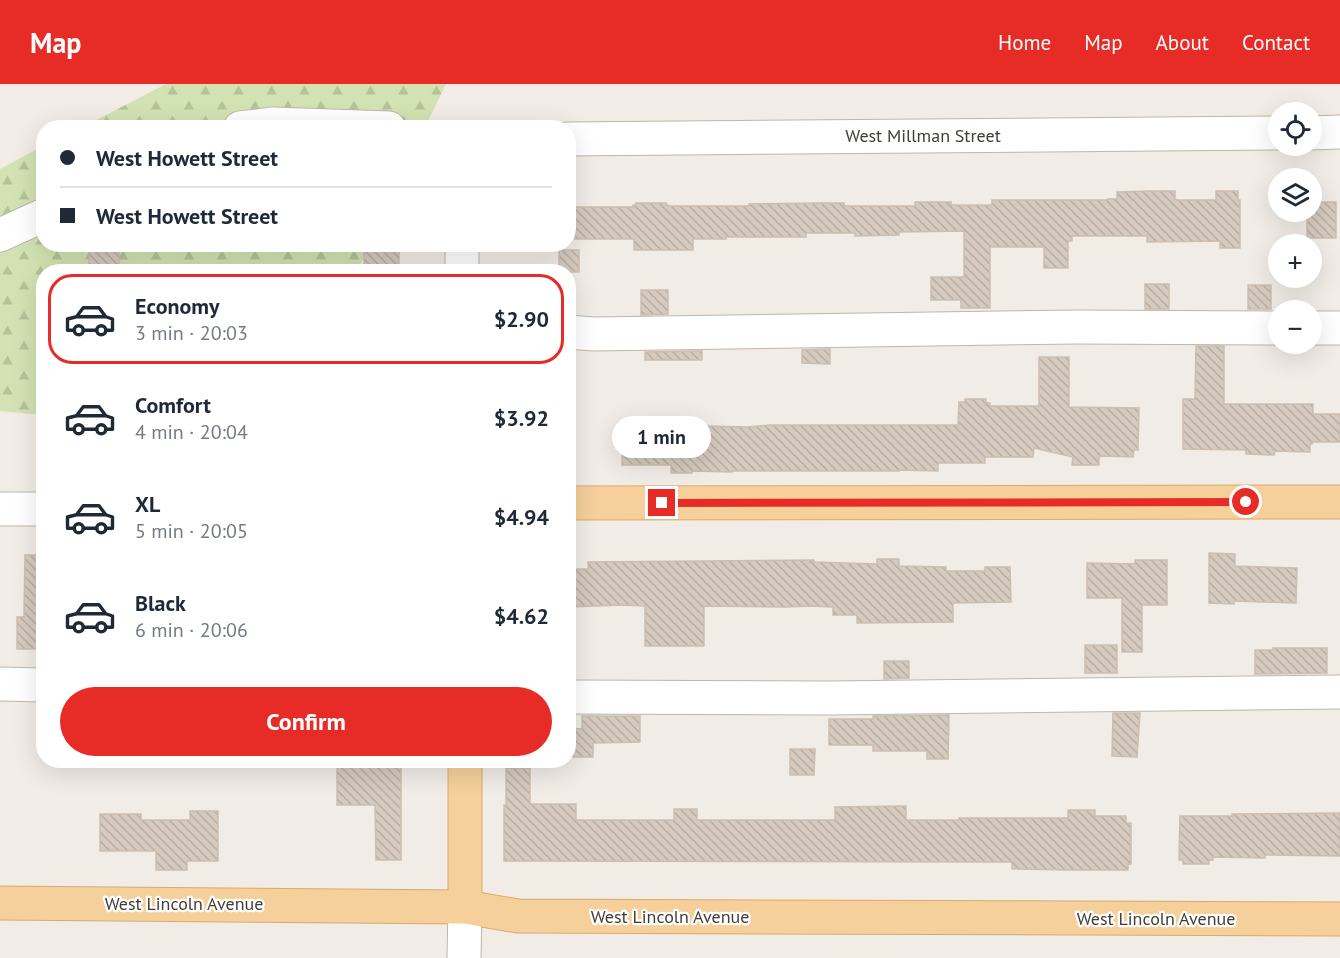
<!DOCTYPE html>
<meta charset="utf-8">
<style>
body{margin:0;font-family:"PT Sans",sans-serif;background:#f2f2f3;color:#1f2937;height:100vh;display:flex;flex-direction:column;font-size:22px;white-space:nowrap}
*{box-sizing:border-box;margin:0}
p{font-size:20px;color:#747a83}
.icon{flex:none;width:33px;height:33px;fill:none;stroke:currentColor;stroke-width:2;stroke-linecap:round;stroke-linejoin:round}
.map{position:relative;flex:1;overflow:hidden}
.side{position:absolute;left:36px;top:180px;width:540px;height:504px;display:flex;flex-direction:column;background:#fff;border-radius:24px;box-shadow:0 6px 24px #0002}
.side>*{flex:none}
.banner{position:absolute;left:36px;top:36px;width:540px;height:132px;border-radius:24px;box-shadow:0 6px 24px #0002;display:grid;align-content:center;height:132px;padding:0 24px;background:#fff}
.buttons{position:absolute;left:1268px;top:18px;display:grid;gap:12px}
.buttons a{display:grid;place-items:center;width:54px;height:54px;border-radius:50%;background:#fff;box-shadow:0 6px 24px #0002;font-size:30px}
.end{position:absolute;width:27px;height:27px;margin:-14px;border:8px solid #e72c27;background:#fff;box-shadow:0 0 0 3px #fff}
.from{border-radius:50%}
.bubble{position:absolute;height:42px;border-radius:21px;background:#fff;box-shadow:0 6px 24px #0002;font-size:20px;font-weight:600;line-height:42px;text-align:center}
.banner b{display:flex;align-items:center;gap:21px;height:57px;font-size:22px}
.banner b+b{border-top:2px solid #e0e1e3}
.banner i{width:15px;height:15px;background:#1f2937}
ul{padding:10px 0 0;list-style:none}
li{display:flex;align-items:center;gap:18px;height:90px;margin:0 12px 9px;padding:0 12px;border:3px solid transparent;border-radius:24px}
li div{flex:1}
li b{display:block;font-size:22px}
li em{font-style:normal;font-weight:600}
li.on{border-color:#e72c27}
li>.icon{width:54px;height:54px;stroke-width:1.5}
.action{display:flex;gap:12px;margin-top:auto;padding:12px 24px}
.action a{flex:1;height:69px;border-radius:36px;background:#e72c27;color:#fff;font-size:24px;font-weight:600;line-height:69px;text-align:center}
header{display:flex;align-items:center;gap:36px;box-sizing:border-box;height:84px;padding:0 30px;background:#e72c27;color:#fff}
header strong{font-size:28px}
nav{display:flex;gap:33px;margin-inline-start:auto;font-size:21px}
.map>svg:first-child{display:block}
.forest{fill:url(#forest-firs)}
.building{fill:url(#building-back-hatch);stroke:#ccbeb0;stroke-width:1.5}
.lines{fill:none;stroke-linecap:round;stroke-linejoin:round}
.minor-casing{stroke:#bfb6ac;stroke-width:35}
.major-casing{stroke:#d9aa6d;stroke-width:35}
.minor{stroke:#fff;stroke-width:33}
.major{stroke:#f5d09b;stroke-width:33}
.route{stroke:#e72c27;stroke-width:8}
.labels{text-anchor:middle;stroke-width:4.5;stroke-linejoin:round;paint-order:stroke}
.street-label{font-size:18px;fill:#433c36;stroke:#fff}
</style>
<header>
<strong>Map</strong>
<nav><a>Home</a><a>Map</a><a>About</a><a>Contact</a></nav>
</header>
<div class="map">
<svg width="1340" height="874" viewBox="0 0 1340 874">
<defs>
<pattern id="forest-firs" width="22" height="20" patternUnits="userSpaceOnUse" patternTransform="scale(1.5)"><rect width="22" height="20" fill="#d3e2b2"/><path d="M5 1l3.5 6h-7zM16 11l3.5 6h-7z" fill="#b6c39a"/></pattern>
<pattern id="building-back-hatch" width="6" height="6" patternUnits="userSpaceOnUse" patternTransform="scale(1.5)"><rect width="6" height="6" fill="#d5cabf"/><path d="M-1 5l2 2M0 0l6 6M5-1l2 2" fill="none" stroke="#b8aea5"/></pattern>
</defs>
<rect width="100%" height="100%" fill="#f1ece6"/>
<g class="forest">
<polygon points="166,0 446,0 425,43 81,44"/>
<polygon points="43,62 44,160 370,161 357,187 44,188 43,331 0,327 0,85"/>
</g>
<g class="building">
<polygon points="1150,107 1175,107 1175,115 1177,116 1216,116 1216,107 1238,107 1238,116 1240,116 1240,164 1220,164 1220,157 1147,158 1147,152 1072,152 1072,157 1068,157 1068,184 1044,184 1044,163 990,163 990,224 961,224 961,216 931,216 931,193 964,193 964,147 899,148 899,151 855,152 855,149 806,149 806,153 726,153 726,155 693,155 693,166 634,166 634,155 575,155 575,123 633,123 633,121 636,121 636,119 666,119 666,121 668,121 668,122 749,122 749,120 823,119 844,119 844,122 915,122 915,118 951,118 951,121 992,121 992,116 1108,116 1108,115 1117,115 1117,108"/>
<polygon points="1311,118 1336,118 1336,154 1307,154 1307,128 1311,128"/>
<rect x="89" y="160" width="30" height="28"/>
<rect x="364" y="160" width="35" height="28"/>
<rect x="559" y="166" width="20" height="22"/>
<rect x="1145" y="200" width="24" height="25"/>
<rect x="1248" y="201" width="23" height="24"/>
<polygon points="641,206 668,206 668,230 641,231"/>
<polygon points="1196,262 1224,262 1224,320 1313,320 1313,330 1340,330 1340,358 1313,358 1312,360 1310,360 1310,368 1275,367 1274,371 1246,370 1246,366 1183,365 1183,315 1195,315"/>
<polygon points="830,265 830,280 802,279 802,266"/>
<polygon points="702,267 702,276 645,276 645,268"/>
<polygon points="1039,273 1069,273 1069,323 1139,324 1138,366 1134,366 1133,373 1101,372 1099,373 1099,381 1072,381 1073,373 1034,364 1033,373 985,373 985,379 938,379 938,387 899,386 899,387 732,387 732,388 692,387 692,389 671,389 671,381 622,381 623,340 655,341 655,343 706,344 706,342 748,343 771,341 958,341 959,318 965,318 965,315 986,315 986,319 990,319 990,322 1039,322"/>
<polygon points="1209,469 1235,470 1235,482 1297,484 1296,519 1234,517 1234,520 1209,519"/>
<polygon points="25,471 44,471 44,565 17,565 17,533 24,533"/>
<polygon points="877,475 899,475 899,482 946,483 946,487 985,487 985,483 1010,483 1011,518 953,519 953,538 857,539 857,531 833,531 833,523 811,522 786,523 704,522 704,562 645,562 645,522 622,521 568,523 568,485 588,485 588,478 814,476 814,478 877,480"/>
<polygon points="1135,476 1167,476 1167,521 1142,521 1142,568 1122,568 1122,514 1087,514 1087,479 1135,480"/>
<rect x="1085" y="561" width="32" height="28"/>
<polygon points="1273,564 1327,564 1327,589 1255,590 1255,566 1273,566"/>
<polygon points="884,577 909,577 909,594 884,595"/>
<polygon points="1113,629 1140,629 1137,673 1112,672"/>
<polygon points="949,631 948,675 927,675 927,667 873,667 873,661 829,661 829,635 873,635 873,632"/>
<polygon points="582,632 640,632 640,658 593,659 593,673 568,673 568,644 582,645"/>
<polygon points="790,665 815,665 814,691 790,691"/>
<polygon points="337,676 401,676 401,776 376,776 375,721 337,721"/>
<polygon points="506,684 530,684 530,720 576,720 576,736 674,736 674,725 697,725 697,736 835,736 835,723 906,722 906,736 959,736 959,734 1068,734 1068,726 1095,726 1095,732 1126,732 1126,739 1131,739 1131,780 1128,780 1128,786 1068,786 1012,785 1012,778 504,777 504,721 506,721"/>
<polygon points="190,727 218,727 218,777 187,777 187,786 156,786 156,767 100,767 100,730 141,730 141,736 190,736"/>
<polygon points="1340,729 1340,772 1265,771 1265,774 1213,773 1213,776 1209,776 1209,780 1183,780 1183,776 1179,776 1180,732 1232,732 1232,730"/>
</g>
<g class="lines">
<defs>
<g id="minor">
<polyline points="240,44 273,40 389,44"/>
<polyline points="1311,49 1340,48"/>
<polyline points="568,55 1278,49"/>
<polyline points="0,151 44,131"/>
<polyline points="462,160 462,188"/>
<polyline points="1311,244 1340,244"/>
<polyline points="568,248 594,250 1076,243 1278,244"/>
<polyline points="0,425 44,425"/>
<polyline points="0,600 44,601"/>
<polyline points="568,613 831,614 1340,608"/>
<polyline points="464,874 465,823"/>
</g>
<g id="major">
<polyline points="568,419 1340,418"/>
<polyline points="465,676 465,823"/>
<polyline points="0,819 465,823 518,832 1340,835"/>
</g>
</defs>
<use href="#minor" class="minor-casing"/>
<use href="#major" class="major-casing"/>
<use href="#minor" class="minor"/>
<use href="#major" class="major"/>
</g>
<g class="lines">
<polyline class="route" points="662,419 1246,418"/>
</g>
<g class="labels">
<g class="street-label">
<text x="923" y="58">West Millman Street</text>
<text x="184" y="826">West Lincoln Avenue</text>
<text x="670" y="839">West Lincoln Avenue</text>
<text x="1156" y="841">West Lincoln Avenue</text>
</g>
</g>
</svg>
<div class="buttons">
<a><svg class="icon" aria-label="locate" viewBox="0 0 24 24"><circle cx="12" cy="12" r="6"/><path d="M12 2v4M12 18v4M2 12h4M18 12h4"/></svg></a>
<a><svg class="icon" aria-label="layers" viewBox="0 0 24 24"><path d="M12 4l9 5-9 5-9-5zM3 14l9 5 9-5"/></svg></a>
<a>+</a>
<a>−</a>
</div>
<i class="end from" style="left:1246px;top:418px"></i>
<i class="end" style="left:662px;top:419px"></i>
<div class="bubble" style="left:612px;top:332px;width:99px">1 min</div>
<div class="banner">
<b><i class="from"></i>West Howett Street</b>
<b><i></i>West Howett Street</b>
</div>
<section class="side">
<ul>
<li class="on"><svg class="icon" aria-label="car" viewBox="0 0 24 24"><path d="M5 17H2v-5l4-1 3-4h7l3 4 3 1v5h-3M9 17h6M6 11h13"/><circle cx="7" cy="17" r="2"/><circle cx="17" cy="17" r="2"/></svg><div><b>Economy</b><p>3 min · 20:03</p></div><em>$2.90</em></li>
<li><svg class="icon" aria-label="car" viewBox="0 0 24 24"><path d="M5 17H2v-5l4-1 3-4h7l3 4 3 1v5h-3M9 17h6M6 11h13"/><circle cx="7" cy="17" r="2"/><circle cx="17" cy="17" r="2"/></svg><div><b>Comfort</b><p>4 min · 20:04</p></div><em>$3.92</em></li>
<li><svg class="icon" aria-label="car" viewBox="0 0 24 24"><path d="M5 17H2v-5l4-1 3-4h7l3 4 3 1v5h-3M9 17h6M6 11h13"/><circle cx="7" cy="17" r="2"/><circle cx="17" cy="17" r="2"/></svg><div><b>XL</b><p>5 min · 20:05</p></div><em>$4.94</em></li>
<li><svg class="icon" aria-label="car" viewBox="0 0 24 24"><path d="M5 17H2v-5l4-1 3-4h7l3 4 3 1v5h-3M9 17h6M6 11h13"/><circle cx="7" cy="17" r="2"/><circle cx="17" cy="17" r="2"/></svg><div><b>Black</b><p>6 min · 20:06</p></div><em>$4.62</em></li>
</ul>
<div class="action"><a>Confirm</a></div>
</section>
</div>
